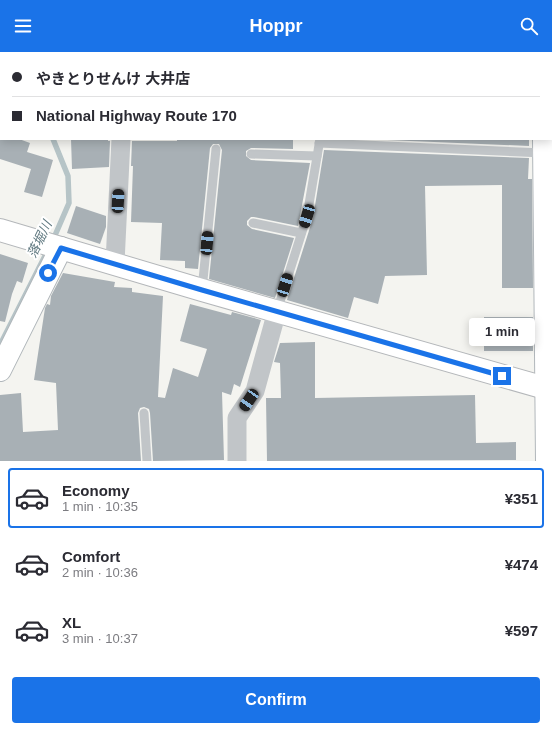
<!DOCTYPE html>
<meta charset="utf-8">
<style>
body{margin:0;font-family:Helvetica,"Noto Sans JP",sans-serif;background:#f7f7f7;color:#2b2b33;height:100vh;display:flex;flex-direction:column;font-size:15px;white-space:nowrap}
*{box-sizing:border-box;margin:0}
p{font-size:13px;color:#7c7c81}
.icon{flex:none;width:22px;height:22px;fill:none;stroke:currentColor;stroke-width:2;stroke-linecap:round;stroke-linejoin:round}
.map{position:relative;height:409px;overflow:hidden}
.details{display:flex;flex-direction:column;background:#fff;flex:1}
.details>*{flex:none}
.hud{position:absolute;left:0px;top:0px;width:552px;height:88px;box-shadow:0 2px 10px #0003;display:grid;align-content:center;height:88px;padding:0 12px;background:#fff}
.end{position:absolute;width:18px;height:18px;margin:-9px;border:5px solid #1a73e8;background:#fff;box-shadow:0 0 0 2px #fff}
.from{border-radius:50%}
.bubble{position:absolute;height:28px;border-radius:4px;background:#fff;box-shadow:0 2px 10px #0003;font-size:13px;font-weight:700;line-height:28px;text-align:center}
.car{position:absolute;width:12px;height:24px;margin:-12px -6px;border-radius:5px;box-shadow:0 0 3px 1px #0007;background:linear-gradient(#222 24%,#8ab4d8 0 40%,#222 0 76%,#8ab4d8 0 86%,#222 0)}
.hud b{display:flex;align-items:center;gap:14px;height:38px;font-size:15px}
.hud b+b{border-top:1px solid #e1e1e2}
.hud i{width:10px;height:10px;background:#2b2b33}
ul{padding:7px 0 0;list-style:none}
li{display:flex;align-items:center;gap:12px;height:60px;margin:0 8px 6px;padding:0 4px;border:2px solid transparent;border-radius:4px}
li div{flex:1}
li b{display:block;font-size:15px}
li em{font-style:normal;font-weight:700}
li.current{border-color:#1a73e8}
li>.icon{width:36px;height:36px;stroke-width:1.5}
.cta{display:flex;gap:8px;margin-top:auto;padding:8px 12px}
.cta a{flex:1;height:46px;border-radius:4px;background:#1a73e8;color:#fff;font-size:16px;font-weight:700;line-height:46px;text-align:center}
header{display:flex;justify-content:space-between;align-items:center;height:52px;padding:0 12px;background:#1a73e8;color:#fff;font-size:18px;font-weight:700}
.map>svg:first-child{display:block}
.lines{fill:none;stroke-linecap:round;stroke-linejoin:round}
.stream{stroke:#b6c4c7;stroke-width:5.5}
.building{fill:#a8b0b5}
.secondary-casing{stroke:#b1b7bb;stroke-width:24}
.highway-casing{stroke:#b4b7ba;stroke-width:24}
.lane{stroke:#c1c5c8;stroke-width:9}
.street{stroke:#c1c5c8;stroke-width:19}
.secondary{stroke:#fff;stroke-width:22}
.highway{stroke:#fff;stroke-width:22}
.route{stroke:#1a73e8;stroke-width:5}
.labels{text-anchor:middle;stroke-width:4;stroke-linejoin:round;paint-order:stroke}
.water-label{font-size:13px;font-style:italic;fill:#5e777f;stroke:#fff}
</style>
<header><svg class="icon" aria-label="menu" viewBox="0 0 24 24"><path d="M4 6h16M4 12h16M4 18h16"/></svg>Hoppr<svg class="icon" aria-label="search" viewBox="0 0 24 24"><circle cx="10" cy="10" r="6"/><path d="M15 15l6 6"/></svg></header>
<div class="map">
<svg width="552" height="409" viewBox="0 0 552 409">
<rect width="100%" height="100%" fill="#f4f4f0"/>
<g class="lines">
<g class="stream">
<polyline points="7,0 8,1"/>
<polyline points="53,188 69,151 68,124 53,87"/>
<polyline points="0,293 48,198"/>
</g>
</g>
<g class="building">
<polygon points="0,87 19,87 30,91 27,100 53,108 42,145 24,140 31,117 0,107"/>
<polygon points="71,87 108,87 108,89 110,89 109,115 72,117"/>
<polygon points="177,87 293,87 293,97 251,96 246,99 246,104 251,108 310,111 298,174 254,165 251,165 247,169 247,173 252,177 294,186 275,246 209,227 222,98 219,92 213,92 210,96 198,217 185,216 185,209 160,208 162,171 131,170 133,114 131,114 132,89 177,89"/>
<polygon points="364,87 529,87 529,94"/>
<polygon points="324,98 529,106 528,127 532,127 533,236 502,236 502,133 425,134 427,223 385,224 378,252 354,245 348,266 287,248 313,166"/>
<polygon points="76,154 106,164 106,175 100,192 67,181"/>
<polygon points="0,202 28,211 22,231 17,229 12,242 5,270 0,269"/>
<polygon points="63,221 115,230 114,235 132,236 132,240 163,244 158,345 165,346 173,316 198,325 207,297 180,289 190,252 231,263 232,260 261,268 240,335 234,332 231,343 222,340 224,408 153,409 150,361 149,357 144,355 140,356 138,361 141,409 0,409 0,343 21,341 23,380 58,378 56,331 34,328 45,256 47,252 50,253 51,244"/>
<rect x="484" y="265" width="49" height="34"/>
<polygon points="315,290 315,346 475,343 476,391 516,390 516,408 267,409 266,346 281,346 280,311 274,310 280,291"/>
</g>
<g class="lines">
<defs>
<g id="secondary">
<polyline points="544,1 544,0"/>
<polyline points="544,87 547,409"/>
<polyline points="0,318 61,196"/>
</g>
<polyline id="highway" points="0,178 202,238 552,338"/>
</defs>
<use href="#secondary" class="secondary-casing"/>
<use href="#highway" class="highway-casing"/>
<g class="lane">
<polyline points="362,1 362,0"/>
<polyline points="414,1 414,0"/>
<polyline points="319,91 544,101"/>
<polyline points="251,102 317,104"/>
<polyline points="253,171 301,181"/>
<polyline points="202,238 216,97"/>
<polyline points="277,259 307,164 320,87"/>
<polyline points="144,361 147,409"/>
</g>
<g class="street">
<polyline points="58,0 58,1"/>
<polyline points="125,1 125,0"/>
<polyline points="115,211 121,87"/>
<polyline points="237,409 237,366 255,339 277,259"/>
</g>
<use href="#secondary" class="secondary"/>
<use href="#highway" class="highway"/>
</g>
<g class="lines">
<polyline class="route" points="48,221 61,196 202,238 502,324"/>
</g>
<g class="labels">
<g class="water-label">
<text transform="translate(39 187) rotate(-64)" y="5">落堀川</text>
</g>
</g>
</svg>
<i class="end from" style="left:48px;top:221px"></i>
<i class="end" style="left:502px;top:324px"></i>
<div class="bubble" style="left:469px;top:266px;width:66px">1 min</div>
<i class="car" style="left:118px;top:149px;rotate:3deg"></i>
<i class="car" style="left:307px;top:164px;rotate:197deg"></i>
<i class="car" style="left:207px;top:191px;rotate:5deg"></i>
<i class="car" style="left:285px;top:233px;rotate:17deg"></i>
<i class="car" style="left:249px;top:348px;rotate:214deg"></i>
<div class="hud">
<b><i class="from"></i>やきとりせんけ 大井店</b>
<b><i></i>National Highway Route 170</b>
</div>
</div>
<section class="details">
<ul>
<li class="current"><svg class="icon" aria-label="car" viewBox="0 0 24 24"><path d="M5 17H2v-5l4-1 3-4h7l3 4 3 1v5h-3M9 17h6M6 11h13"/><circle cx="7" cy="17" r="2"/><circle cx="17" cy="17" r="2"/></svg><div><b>Economy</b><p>1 min · 10:35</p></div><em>¥351</em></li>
<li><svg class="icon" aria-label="car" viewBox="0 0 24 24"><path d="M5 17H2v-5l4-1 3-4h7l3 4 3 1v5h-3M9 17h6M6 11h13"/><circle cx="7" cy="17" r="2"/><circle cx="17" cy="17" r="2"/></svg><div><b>Comfort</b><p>2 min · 10:36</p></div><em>¥474</em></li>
<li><svg class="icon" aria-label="car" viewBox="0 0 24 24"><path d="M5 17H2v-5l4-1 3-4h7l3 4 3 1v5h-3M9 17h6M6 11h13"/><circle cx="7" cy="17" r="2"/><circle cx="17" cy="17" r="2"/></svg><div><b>XL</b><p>3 min · 10:37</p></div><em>¥597</em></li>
</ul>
<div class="cta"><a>Confirm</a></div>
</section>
